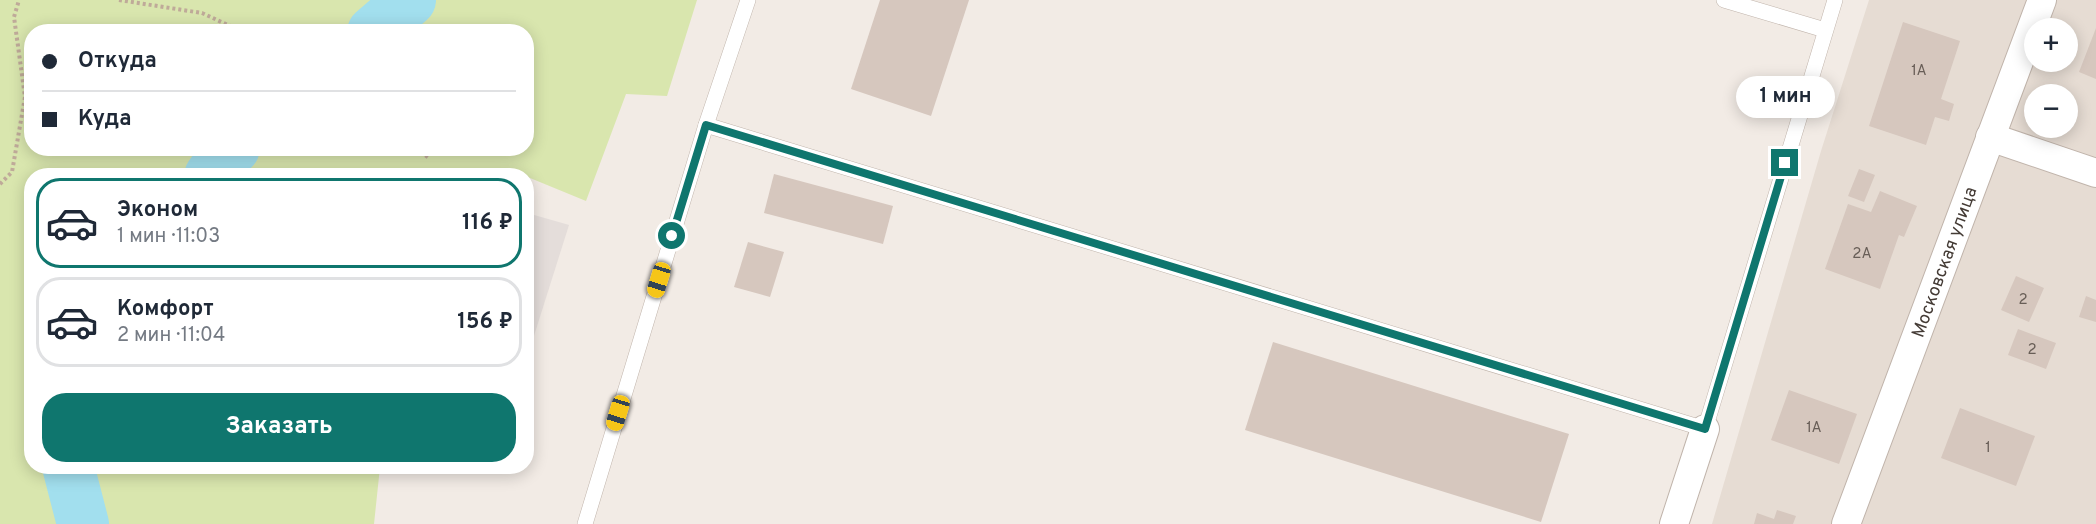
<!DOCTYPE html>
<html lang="ru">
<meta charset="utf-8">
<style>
body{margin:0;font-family:Overpass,sans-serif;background:#f6f6f7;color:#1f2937;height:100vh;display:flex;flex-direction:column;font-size:22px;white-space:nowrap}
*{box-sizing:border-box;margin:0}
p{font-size:20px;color:#747a83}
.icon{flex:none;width:33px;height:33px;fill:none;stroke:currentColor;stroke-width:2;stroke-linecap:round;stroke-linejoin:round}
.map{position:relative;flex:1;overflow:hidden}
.drawer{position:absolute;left:24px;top:168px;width:510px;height:306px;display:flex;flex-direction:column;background:#fff;border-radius:24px;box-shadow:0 3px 15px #0003}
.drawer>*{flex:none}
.hud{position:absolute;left:24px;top:24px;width:510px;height:132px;border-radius:24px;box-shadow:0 3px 15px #0003;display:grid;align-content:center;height:132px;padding:0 18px;background:#fff}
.tools{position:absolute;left:2024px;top:18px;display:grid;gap:12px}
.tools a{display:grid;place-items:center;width:54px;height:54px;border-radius:50%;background:#fff;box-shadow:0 3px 15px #0003;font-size:30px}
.end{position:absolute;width:27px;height:27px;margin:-14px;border:8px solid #0f766e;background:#fff;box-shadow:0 0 0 3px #fff}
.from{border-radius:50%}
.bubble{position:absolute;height:42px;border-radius:21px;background:#fff;box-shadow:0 3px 15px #0003;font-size:20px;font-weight:700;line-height:42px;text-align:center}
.car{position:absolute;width:18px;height:36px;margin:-18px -9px;border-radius:8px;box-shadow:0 0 4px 2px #0007;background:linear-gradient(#f5c518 24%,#345 0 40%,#f5c518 0 76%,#345 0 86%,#f5c518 0)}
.hud b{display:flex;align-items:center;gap:21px;height:57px;font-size:22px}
.hud b+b{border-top:2px solid #e0e1e3}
.hud i{width:15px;height:15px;background:#1f2937}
ul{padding:10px 0 0;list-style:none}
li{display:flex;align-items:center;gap:18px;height:90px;margin:0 12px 9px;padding:0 6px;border:3px solid #e0e1e3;border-radius:24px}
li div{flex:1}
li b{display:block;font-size:22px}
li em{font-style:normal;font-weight:700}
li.active{border-color:#0f766e}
li>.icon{width:54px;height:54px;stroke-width:1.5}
.button{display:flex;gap:12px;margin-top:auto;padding:12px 18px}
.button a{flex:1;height:69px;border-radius:24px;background:#0f766e;color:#fff;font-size:24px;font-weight:700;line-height:69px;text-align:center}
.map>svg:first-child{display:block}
.residential{fill:#e6dcd3;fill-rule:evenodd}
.industrial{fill:#e4ddda}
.green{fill:#d9e6ae;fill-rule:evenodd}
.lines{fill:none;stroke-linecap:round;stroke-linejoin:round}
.river{stroke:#a2dfee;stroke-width:52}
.building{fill:#d6c7be}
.service-casing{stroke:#c0b4ab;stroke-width:16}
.minor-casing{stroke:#c0b4ab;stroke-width:30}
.path{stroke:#bfaa99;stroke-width:4;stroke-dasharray:3 3;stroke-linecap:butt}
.service{stroke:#fff;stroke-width:15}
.minor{stroke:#fff;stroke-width:28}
.route{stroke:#0f766e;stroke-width:8}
.labels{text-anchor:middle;stroke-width:5;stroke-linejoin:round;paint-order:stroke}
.number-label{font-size:15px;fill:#685e57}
.street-label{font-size:18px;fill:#443b35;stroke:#fff}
</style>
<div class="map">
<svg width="2096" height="524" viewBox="0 0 2096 524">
<rect width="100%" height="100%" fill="#f2ebe5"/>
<path class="residential" d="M1869,0H2096V524H1712L1821,151ZM2034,28H2067V62H2034ZM2034,94H2067V128H2034Z"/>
<polygon class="industrial" points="527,213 569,225 527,358 526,213"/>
<path class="green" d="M0,0H697L667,96L626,94L586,201L513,171L510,176H32V466L380,467L374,524H0ZM32,32H526V148H32Z"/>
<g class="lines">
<g class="river">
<polyline points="373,32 410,0"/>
<polyline points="210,176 222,159 234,148"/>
<polyline points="68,466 83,524"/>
</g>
</g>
<g class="building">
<polygon points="880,0 969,0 931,116 851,89"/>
<polygon points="1903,22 1960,41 1941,99 1954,104 1949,121 1935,117 1926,145 1869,126"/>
<polygon points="2096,28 2096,79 2079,72"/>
<polygon points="1859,169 1875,175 1864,202 1848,196"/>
<polygon points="774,174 893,206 883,244 764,213"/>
<polygon points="1880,191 1917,206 1904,237 1899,235 1880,289 1825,269 1848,204 1871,212"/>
<polygon points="748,242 784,252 770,297 734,287"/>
<polygon points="2016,276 2044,288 2029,322 2001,310"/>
<polygon points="2086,296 2096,300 2096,322 2079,317"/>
<polygon points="2018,329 2056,343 2046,369 2008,355"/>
<polygon points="1273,342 1569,434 1541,522 1245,430"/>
<polygon points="1789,390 1857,414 1839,464 1771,440"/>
<polygon points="1960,408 2035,436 2016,486 1941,458"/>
<polygon points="1777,510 1796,516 1793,524 1754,524 1757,513 1774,519"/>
</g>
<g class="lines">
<defs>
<g id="service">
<polyline points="1724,0 1825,30"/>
<polyline points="706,125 1705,429 1835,0"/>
<polyline points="585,524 706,125 748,0"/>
</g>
<g id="minor">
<polyline points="1990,137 2096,173"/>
<polyline points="1674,524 1705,429"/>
<polyline points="1846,524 2042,0"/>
</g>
</defs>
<use href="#service" class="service-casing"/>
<use href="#minor" class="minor-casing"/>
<g class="path">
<polyline points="119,0 202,13 243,32"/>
<polyline points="416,148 429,158"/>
<polyline points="0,184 12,172 25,97 14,17 19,0"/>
</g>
<use href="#service" class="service"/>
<use href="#minor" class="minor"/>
</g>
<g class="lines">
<polyline class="route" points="672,236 706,125 1705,429 1785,163"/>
</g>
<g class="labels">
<g class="number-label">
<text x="1919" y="75">1А</text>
<text x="1862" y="258">2А</text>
<text x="2023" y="304">2</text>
<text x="2032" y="354">2</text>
<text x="1814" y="432">1А</text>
<text x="1988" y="452">1</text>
</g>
<g class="street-label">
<text transform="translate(1944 262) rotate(-70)" y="6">Московская улица</text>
</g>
</g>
</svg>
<div class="tools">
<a>+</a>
<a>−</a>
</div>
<i class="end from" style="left:672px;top:236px"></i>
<i class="end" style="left:1785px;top:163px"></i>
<div class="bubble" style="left:1736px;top:76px;width:99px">1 мин</div>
<i class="car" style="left:659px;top:280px;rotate:197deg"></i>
<i class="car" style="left:618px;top:413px;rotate:197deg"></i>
<div class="hud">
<b><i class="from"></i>Откуда</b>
<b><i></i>Куда</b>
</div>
<section class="drawer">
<ul>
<li class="active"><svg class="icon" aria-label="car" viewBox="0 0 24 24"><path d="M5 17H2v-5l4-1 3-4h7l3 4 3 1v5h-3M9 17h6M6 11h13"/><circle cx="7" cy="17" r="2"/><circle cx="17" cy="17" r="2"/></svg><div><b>Эконом</b><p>1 мин · 11:03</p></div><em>116 ₽</em></li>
<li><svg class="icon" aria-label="car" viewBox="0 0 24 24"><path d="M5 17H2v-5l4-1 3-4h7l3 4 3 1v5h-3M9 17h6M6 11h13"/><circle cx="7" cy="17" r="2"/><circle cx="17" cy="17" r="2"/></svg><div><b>Комфорт</b><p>2 мин · 11:04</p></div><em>156 ₽</em></li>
</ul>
<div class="button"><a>Заказать</a></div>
</section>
</div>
